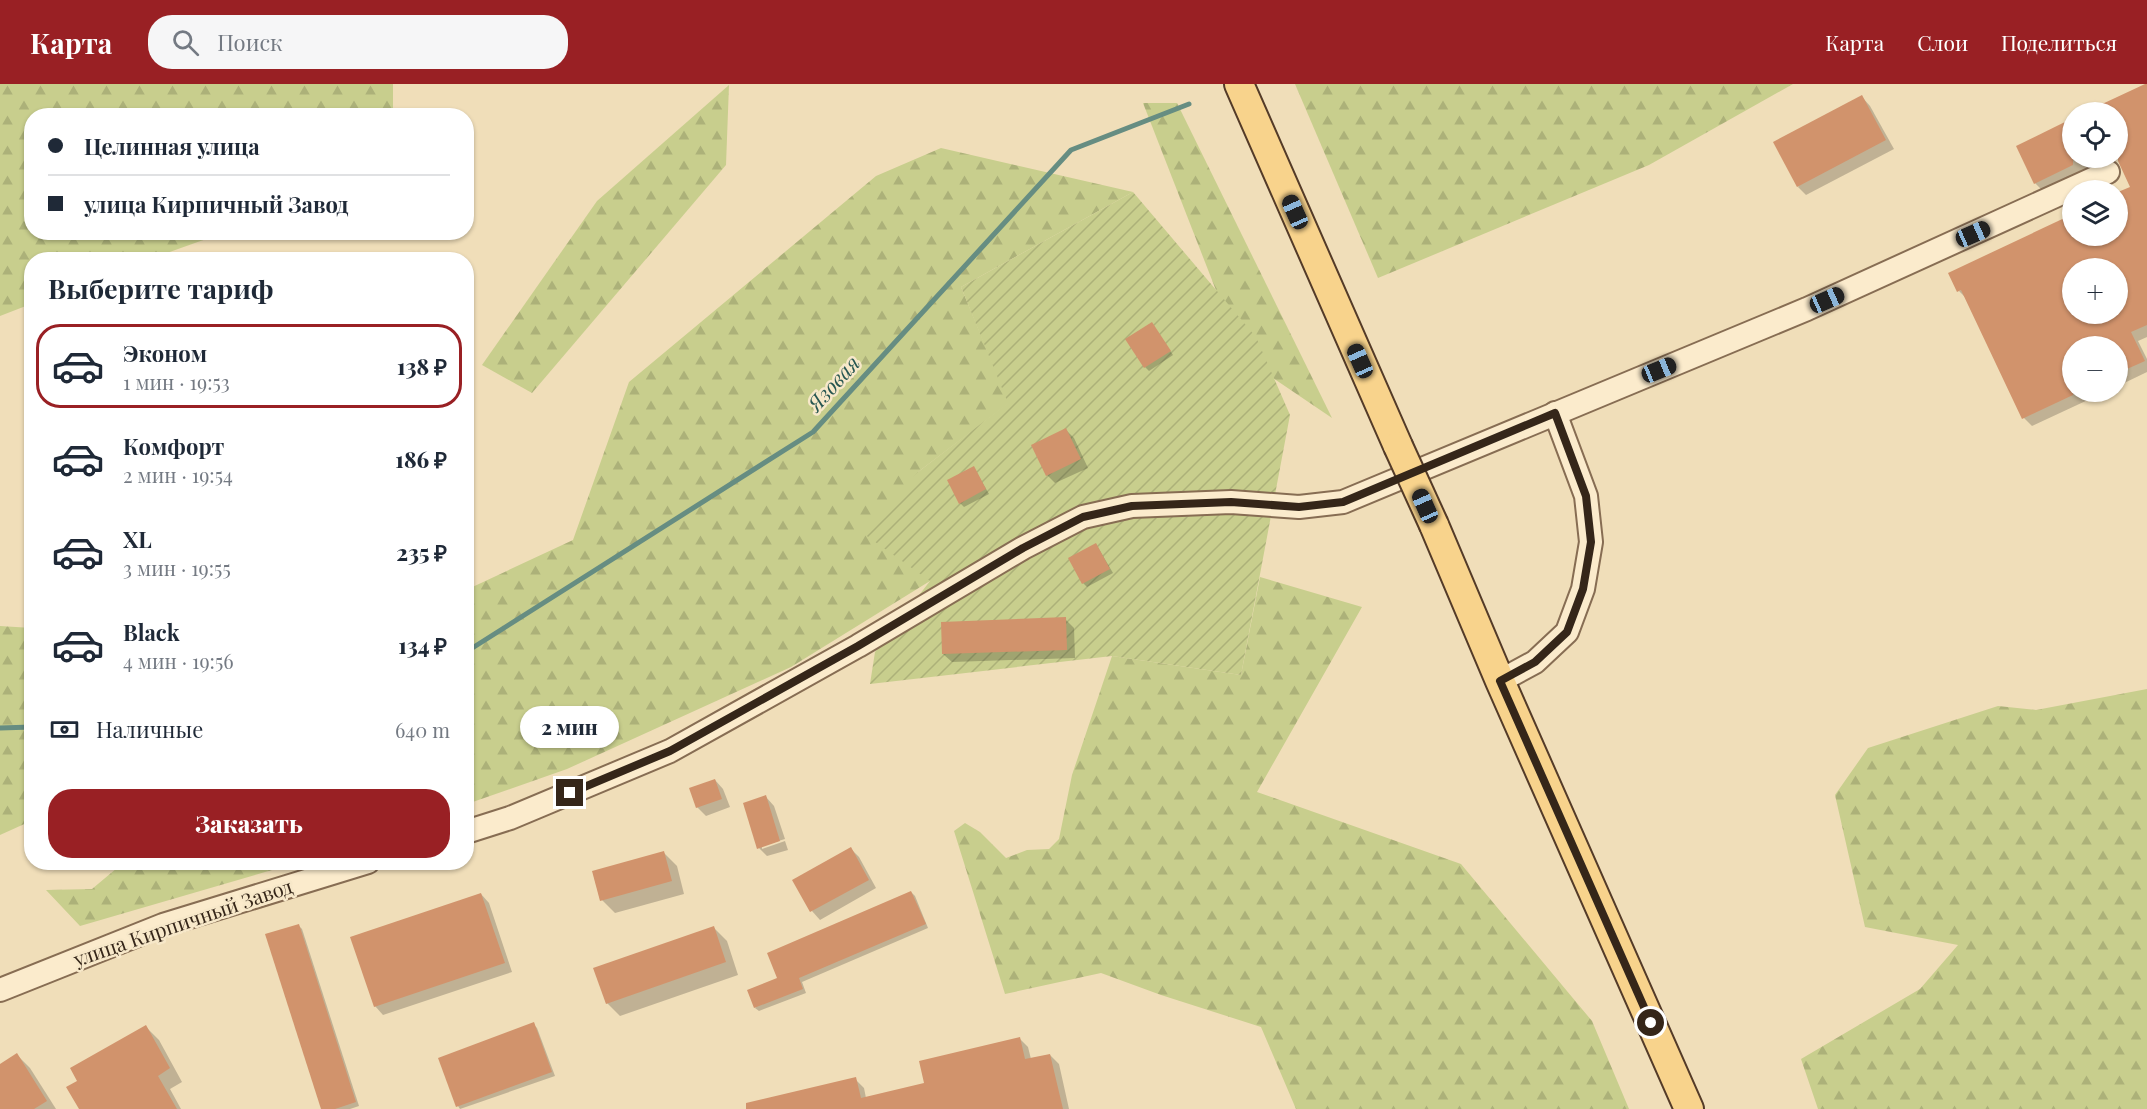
<!DOCTYPE html>
<html lang="ru">
<meta charset="utf-8">
<style>
body{margin:0;font-family:"Playfair Display",serif;background:#f6f6f7;color:#1f2937;height:100vh;display:flex;flex-direction:column;font-size:22px;white-space:nowrap}
*{box-sizing:border-box;margin:0}
p{font-size:20px;color:#747a83}
.icon{flex:none;width:33px;height:33px;fill:none;stroke:currentColor;stroke-width:2;stroke-linecap:round;stroke-linejoin:round}
.map{position:relative;flex:1;overflow:hidden}
.details{position:absolute;left:24px;top:168px;width:450px;height:618px;display:flex;flex-direction:column;background:#fff;border-radius:24px;box-shadow:0 2px 4px #0004}
.details>*{flex:none}
.banner{position:absolute;left:24px;top:24px;width:450px;height:132px;border-radius:24px;box-shadow:0 2px 4px #0004;display:grid;align-content:center;height:132px;padding:0 24px;background:#fff}
.fabs{position:absolute;left:2062px;top:18px;display:grid;gap:12px}
.fabs a{display:grid;place-items:center;width:66px;height:66px;border-radius:50%;background:#fff;box-shadow:0 2px 4px #0004;font-size:30px}
.end{position:absolute;width:27px;height:27px;margin:-14px;border:8px solid #352619;background:#fff;box-shadow:0 0 0 3px #fff}
.from{border-radius:50%}
.bubble{position:absolute;height:42px;border-radius:21px;background:#fff;box-shadow:0 2px 4px #0004;font-size:20px;font-weight:800;line-height:42px;text-align:center}
.car{position:absolute;width:18px;height:36px;margin:-18px -9px;border-radius:8px;box-shadow:0 0 4px 2px #0007;background:linear-gradient(#222 24%,#8ab4d8 0 40%,#222 0 76%,#8ab4d8 0 86%,#222 0)}
.banner b{display:flex;align-items:center;gap:21px;height:57px;font-size:22px}
.banner b+b{border-top:2px solid #e0e1e3}
.banner i{width:15px;height:15px;background:#1f2937}
ul{padding:0;list-style:none}
li{display:flex;align-items:center;gap:18px;height:84px;margin:0 12px 9px;padding:0 12px;border:3px solid transparent;border-radius:24px}
li div{flex:1}
li b{display:block;font-size:22px}
li em{font-style:normal;font-weight:800}
li.selected{border-color:#992024}
li>.icon{width:54px;height:54px;stroke-width:1.5}
h2{padding:0 24px;font-size:27px;line-height:72px}
.pay{display:flex;align-items:center;gap:15px;height:66px;padding:0 24px;font-size:22px}
.pay p{margin-inline-start:auto}
.button{display:flex;gap:12px;margin-top:auto;padding:12px 24px}
.button a{flex:1;height:69px;border-radius:24px;background:#992024;color:#fff;font-size:24px;font-weight:800;line-height:69px;text-align:center}
header{display:flex;align-items:center;gap:36px;box-sizing:border-box;height:84px;padding:0 30px;background:#992024;color:#fff}
header strong{font-size:28px}
nav{display:flex;gap:33px;margin-inline-start:auto;font-size:21px}
.search{width:420px;height:54px;background:#f6f6f7;display:flex;align-items:center;gap:15px;box-sizing:border-box;padding:0 21px;border-radius:24px;color:#747a83;font-size:22px}
.map>svg:first-child{display:block}
.forest{fill:url(#forest-firs)}
.garden{fill:url(#garden-furrows)}
.shadow{fill:#0003;fill-rule:evenodd}
.lines{fill:none;stroke-linecap:round;stroke-linejoin:round}
.stream{stroke:#668d82;stroke-width:5}
.building{fill:#d1936c;fill-rule:evenodd}
.minor-casing{stroke:#876d53;stroke-width:26}
.major-casing{stroke:#543b28;stroke-width:32}
.minor{stroke:#fbebcc;stroke-width:22}
.major{stroke:#f8d38c;stroke-width:28}
.major-bridge-casing{stroke:#543b28;stroke-width:32;stroke-linecap:butt}
.major-bridge{stroke:#f8d38c;stroke-width:28}
.route{stroke:#352619;stroke-width:8}
.labels{text-anchor:middle;stroke-width:5;stroke-linejoin:round;paint-order:stroke}
.street-label{font-size:20px;fill:#352619;stroke:#f7e8c9}
.water-label{font-size:21px;font-style:italic;fill:#275651;stroke:#f7e8c9}
</style>
<header>
<strong>Карта</strong>
<div class="search"><svg class="icon" aria-label="search" viewBox="0 0 24 24"><circle cx="10" cy="10" r="6"/><path d="M15 15l6 6"/></svg>Поиск</div>
<nav><a>Карта</a><a>Слои</a><a>Поделиться</a></nav>
</header>
<div class="map">
<svg width="2147" height="1025" viewBox="0 0 2147 1025">
<defs>
<pattern id="forest-firs" width="22" height="20" patternUnits="userSpaceOnUse" patternTransform="scale(1.5)"><rect width="22" height="20" fill="#c8ce8d"/><path d="M5 1l3.5 6h-7zM16 11l3.5 6h-7z" fill="#acb179"/></pattern>
<pattern id="garden-furrows" width="10" height="10" patternUnits="userSpaceOnUse" patternTransform="scale(1.5)"><rect width="10" height="10" fill="#c8ce8d"/><path d="M-1 1l2-2M0 10L10 0M9 11l2-2" fill="none" stroke="#acb179"/></pattern>
</defs>
<rect width="100%" height="100%" fill="#f0deb9"/>
<g class="forest">
<polygon points="0,0 393,0 393,28 389,32 32,32 32,148 223,149 150,175 32,176 31,220 0,232"/>
<polygon points="1295,0 1793,0 1649,81 1378,194"/>
<polygon points="729,1 726,81 532,309 482,281 597,117"/>
<polygon points="1143,19 1177,19 1332,334 1242,273"/>
<polygon points="941,64 1133,108 961,203 1009,319 918,388 930,497 791,583 567,685 467,720 466,506 573,456 629,298 876,92"/>
<polygon points="1260,493 1362,523 1257,708 1461,780 1592,937 1629,1025 1296,1025 1261,943 1161,911 1101,889 1005,910 954,747 965,739 980,748 1006,774 1027,766 1049,765 1059,755 1072,691 1112,572 1241,591"/>
<polygon points="0,542 32,544 31,737 0,751"/>
<polygon points="2147,605 2147,1025 1818,1025 1801,975 1920,905 1958,861 1865,843 1835,711 1868,664 1998,622 2036,626"/>
<polygon points="123,779 123,778 296,779 80,842 46,806 92,805"/>
</g>
<polygon class="garden" points="1133,108 1256,253 1290,331 1241,591 1112,572 870,600 875,568 930,497 864,450 918,388 1008,319 961,203"/>
<g class="shadow">
<path d="M2147,1V253L2138,257L2147,275V288L2118,302V262H2073V308H2105L2032,342L2024,334L1968,216L1959,207L2073,131V152H2118V110L2132,103L2118,74V28H2088ZM2073,184H2118V230H2073Z"/>
<polygon points="1862,13 1870,22 1894,65 1806,111 1798,103"/>
<polygon points="2073,36 2073,74 2115,74 2044,108 2035,99"/>
<polygon points="1152,240 1173,271 1149,287 1145,283"/>
<polygon points="1066,346 1074,354 1088,384 1055,399 1047,391"/>
<polygon points="974,384 989,410 964,423 960,419"/>
<polygon points="1096,460 1113,489 1087,503 1083,499"/>
<polygon points="1065,535 1074,544 1075,574 952,578 943,570"/>
<polygon points="715,696 723,705 730,723 706,732 697,723"/>
<polygon points="766,713 774,722 785,755 762,762 762,765 785,757 788,766 767,772 759,764"/>
<polygon points="851,765 859,773 876,804 820,836 812,827"/>
<polygon points="664,769 677,782 684,810 615,829 602,816"/>
<polygon points="911,808 915,812 928,844 802,898 806,909 759,927 755,924 779,894"/>
<polygon points="481,810 489,819 512,888 383,931 375,922"/>
<polygon points="298,841 302,845 359,1022 350,1025 322,1025"/>
<polygon points="714,844 727,857 738,891 620,932 607,919"/>
<polygon points="533,940 537,944 555,992 460,1025 458,1022"/>
<polygon points="146,943 159,956 182,998 170,1005 181,1025 80,1025 79,997"/>
<polygon points="1020,955 1028,963 1031,975 1050,971 1059,980 1069,1025 760,1025 855,995 864,1004 866,1014 926,1000"/>
<polygon points="17,971 30,984 56,1025 0,1025 0,982"/>
</g>
<g class="lines">
<g class="stream">
<polyline points="466,568 813,348 1071,66 1189,20"/>
<polyline points="0,644 32,643"/>
</g>
</g>
<g class="building">
<path d="M2145,0H2147V241L2131,248L2145,277L2118,289V262H2073V311L2022,335L1961,206L1957,208L1948,189L2073,130V152H2118V108L2130,103L2118,77V28H2085ZM2073,184H2118V230H2073Z"/>
<polygon points="1862,11 1886,56 1797,103 1773,58"/>
<polygon points="2073,34 2073,81 2034,100 2016,62"/>
<polygon points="1152,238 1171,267 1144,284 1125,255"/>
<polygon points="1066,344 1081,375 1046,392 1031,361"/>
<polygon points="974,382 986,405 959,420 947,396"/>
<polygon points="1096,459 1110,485 1082,500 1068,474"/>
<polygon points="1066,533 1067,566 942,570 941,538"/>
<polygon points="715,695 722,715 696,724 689,704"/>
<polygon points="766,711 780,757 757,765 743,719"/>
<polygon points="851,763 869,796 810,828 792,796"/>
<polygon points="664,767 672,797 600,817 592,787"/>
<polygon points="911,807 926,840 799,894 803,905 754,924 747,906 777,894 767,869"/>
<polygon points="481,809 505,879 374,923 350,853"/>
<polygon points="299,840 356,1018 335,1025 321,1025 265,850"/>
<polygon points="714,842 726,878 606,920 593,884"/>
<polygon points="534,938 552,988 456,1023 438,974"/>
<polygon points="146,941 170,984 158,992 177,1025 79,1025 66,1003 77,997 70,984"/>
<polygon points="1020,953 1025,975 1050,970 1063,1025 746,1025 746,1019 856,993 861,1014 924,999 919,977"/>
<polygon points="17,969 47,1017 34,1025 0,1025 0,980"/>
</g>
<g class="lines">
<defs>
<g id="minor">
<polyline points="1500,597 1535,578 1567,548 1583,505 1591,458 1586,412 1555,329"/>
<polyline points="466,748 510,734 670,667 858,562 1023,464 1083,433 1132,422 1231,418 1299,423 1343,418 1807,225 2108,88"/>
<polyline points="0,906 163,841 368,778"/>
</g>
<g id="major">
<polyline points="1239,0 1398,362"/>
<polyline points="1434,441 1500,597 1689,1025"/>
</g>
</defs>
<use href="#minor" class="minor-casing"/>
<use href="#major" class="major-casing"/>
<use href="#minor" class="minor"/>
<use href="#major" class="major"/>
<defs>
<polyline id="major-bridge" points="1398,362 1434,441"/>
</defs>
<use href="#major-bridge" class="major-bridge-casing"/>
<use href="#major-bridge" class="major-bridge"/>
</g>
<g class="lines">
<polyline class="route" points="570,709 670,667 858,562 1023,464 1083,433 1132,422 1231,418 1299,423 1343,418 1555,329 1586,412 1591,458 1583,505 1567,548 1535,578 1500,597 1651,939"/>
</g>
<g class="labels">
<g class="street-label">
<text transform="translate(183 839) rotate(-19)" y="7">улица Кирпичный Завод</text>
</g>
<g class="water-label">
<text transform="translate(834 300) rotate(-48)" y="7">Язовая</text>
</g>
</g>
</svg>
<div class="fabs">
<a><svg class="icon" aria-label="locate" viewBox="0 0 24 24"><circle cx="12" cy="12" r="6"/><path d="M12 2v4M12 18v4M2 12h4M18 12h4"/></svg></a>
<a><svg class="icon" aria-label="layers" viewBox="0 0 24 24"><path d="M12 4l9 5-9 5-9-5zM3 14l9 5 9-5"/></svg></a>
<a>+</a>
<a>−</a>
</div>
<i class="end from" style="left:1651px;top:939px"></i>
<i class="end" style="left:570px;top:709px"></i>
<div class="bubble" style="left:520px;top:622px;width:99px">2 мин</div>
<i class="car" style="left:1295px;top:128px;rotate:336deg"></i>
<i class="car" style="left:1973px;top:150px;rotate:66deg"></i>
<i class="car" style="left:1827px;top:216px;rotate:66deg"></i>
<i class="car" style="left:1360px;top:277px;rotate:336deg"></i>
<i class="car" style="left:1659px;top:286px;rotate:68deg"></i>
<i class="car" style="left:1425px;top:422px;rotate:336deg"></i>
<div class="banner">
<b><i class="from"></i>Целинная улица</b>
<b><i></i>улица Кирпичный Завод</b>
</div>
<section class="details">
<h2>Выберите тариф</h2>
<ul>
<li class="selected"><svg class="icon" aria-label="car" viewBox="0 0 24 24"><path d="M5 17H2v-5l4-1 3-4h7l3 4 3 1v5h-3M9 17h6M6 11h13"/><circle cx="7" cy="17" r="2"/><circle cx="17" cy="17" r="2"/></svg><div><b>Эконом</b><p>1 мин · 19:53</p></div><em>138 ₽</em></li>
<li><svg class="icon" aria-label="car" viewBox="0 0 24 24"><path d="M5 17H2v-5l4-1 3-4h7l3 4 3 1v5h-3M9 17h6M6 11h13"/><circle cx="7" cy="17" r="2"/><circle cx="17" cy="17" r="2"/></svg><div><b>Комфорт</b><p>2 мин · 19:54</p></div><em>186 ₽</em></li>
<li><svg class="icon" aria-label="car" viewBox="0 0 24 24"><path d="M5 17H2v-5l4-1 3-4h7l3 4 3 1v5h-3M9 17h6M6 11h13"/><circle cx="7" cy="17" r="2"/><circle cx="17" cy="17" r="2"/></svg><div><b>XL</b><p>3 мин · 19:55</p></div><em>235 ₽</em></li>
<li><svg class="icon" aria-label="car" viewBox="0 0 24 24"><path d="M5 17H2v-5l4-1 3-4h7l3 4 3 1v5h-3M9 17h6M6 11h13"/><circle cx="7" cy="17" r="2"/><circle cx="17" cy="17" r="2"/></svg><div><b>Black</b><p>4 мин · 19:56</p></div><em>134 ₽</em></li>
</ul>
<div class="pay"><svg class="icon" aria-label="cash" viewBox="0 0 24 24"><path d="M3 7h18v10H3z"/><circle cx="12" cy="12" r="2"/></svg>Наличные<p>640 m</p></div>
<div class="button"><a>Заказать</a></div>
</section>
</div>
